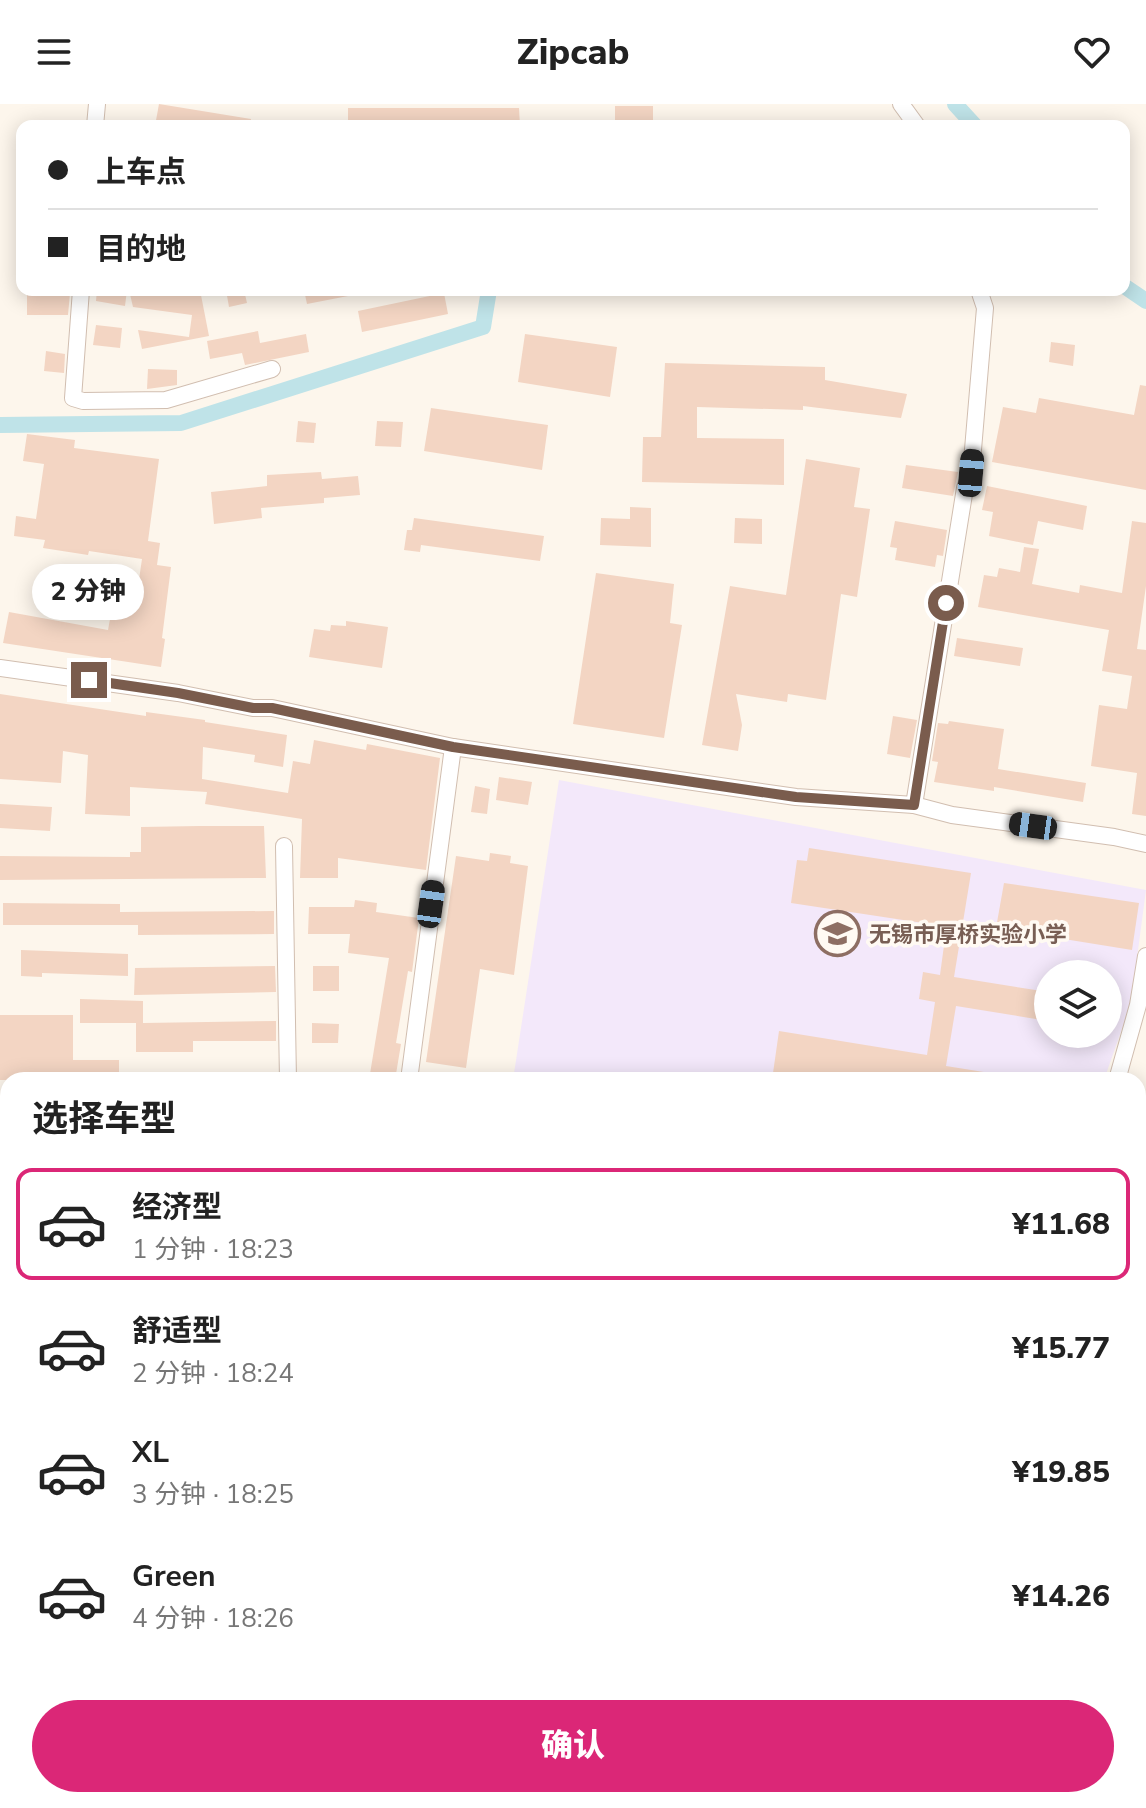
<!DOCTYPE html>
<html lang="zh">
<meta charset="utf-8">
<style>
body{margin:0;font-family:"Nunito Sans","Noto Sans SC",sans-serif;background:#f2f2f2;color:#222;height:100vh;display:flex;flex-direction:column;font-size:30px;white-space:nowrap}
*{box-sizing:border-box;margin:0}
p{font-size:26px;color:#767676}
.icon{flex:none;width:44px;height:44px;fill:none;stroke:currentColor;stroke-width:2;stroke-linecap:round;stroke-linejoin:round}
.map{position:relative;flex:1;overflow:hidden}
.drawer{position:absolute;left:0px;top:968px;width:1146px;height:736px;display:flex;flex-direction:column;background:#fff;border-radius:24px 24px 0 0;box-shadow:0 4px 20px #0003}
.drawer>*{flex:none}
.banner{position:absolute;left:16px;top:16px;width:1114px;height:176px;border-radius:16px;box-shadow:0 4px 20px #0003;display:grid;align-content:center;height:176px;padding:0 32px;background:#fff}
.buttons{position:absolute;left:1034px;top:856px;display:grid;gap:16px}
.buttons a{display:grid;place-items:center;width:88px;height:88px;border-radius:50%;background:#fff;box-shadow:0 4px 20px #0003;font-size:40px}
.end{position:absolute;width:36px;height:36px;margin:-18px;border:10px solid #7a5c4d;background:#fff;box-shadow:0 0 0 4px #fff}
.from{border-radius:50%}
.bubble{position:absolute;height:56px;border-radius:28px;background:#fff;box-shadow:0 4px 20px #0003;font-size:26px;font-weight:800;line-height:56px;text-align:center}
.car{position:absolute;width:24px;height:48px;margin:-24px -12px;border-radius:10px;box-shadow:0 0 6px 2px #0007;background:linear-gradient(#222 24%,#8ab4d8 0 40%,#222 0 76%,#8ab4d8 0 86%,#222 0)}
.banner b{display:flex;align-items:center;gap:28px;height:76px;font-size:30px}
.banner b+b{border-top:2px solid #e0e0e0}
.banner i{width:20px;height:20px;background:#222}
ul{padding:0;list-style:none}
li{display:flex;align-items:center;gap:24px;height:112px;margin:0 16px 12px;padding:0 16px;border:4px solid transparent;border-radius:16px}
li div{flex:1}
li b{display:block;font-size:30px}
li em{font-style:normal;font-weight:800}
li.selected{border-color:#db2777}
li>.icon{width:72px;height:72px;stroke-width:1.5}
h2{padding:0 32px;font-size:36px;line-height:96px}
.primary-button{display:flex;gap:16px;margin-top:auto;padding:16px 32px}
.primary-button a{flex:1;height:92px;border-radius:48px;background:#db2777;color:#fff;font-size:32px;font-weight:800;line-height:92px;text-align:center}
header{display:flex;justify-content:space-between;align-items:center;height:104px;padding:0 32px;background:#fff;font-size:36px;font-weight:800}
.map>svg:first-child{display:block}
.residential{fill:#f5e8da}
.education{fill:#f3e8fa;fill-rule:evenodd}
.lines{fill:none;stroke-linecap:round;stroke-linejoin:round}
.canal{stroke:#bfe3e8;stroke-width:16}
.building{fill:#f3d5c3}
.minor-casing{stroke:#d1beb0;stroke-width:18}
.minor{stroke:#fff;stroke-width:16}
.route{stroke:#7a5c4d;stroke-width:10}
.labels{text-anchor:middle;stroke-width:7;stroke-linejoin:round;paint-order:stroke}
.education-label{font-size:22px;font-weight:bold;fill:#785e54;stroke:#fffaf3;text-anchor:start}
</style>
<header><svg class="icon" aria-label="menu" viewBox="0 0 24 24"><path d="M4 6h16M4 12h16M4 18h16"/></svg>Zipcab<svg class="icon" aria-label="heart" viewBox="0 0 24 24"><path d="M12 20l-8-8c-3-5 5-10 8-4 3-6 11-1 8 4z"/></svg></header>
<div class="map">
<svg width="1146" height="1704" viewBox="0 0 1146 1704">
<rect width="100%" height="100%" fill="#fdf6ec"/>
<polygon class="residential" points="1138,1533 1146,1535 1146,1704 682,1704 682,1696 1138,1696"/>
<path class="education" d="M559,676L1146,786L1131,899L1104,976H513ZM1048,870H1108V930H1048Z"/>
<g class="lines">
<g class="canal">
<polyline points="955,0 975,22"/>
<polyline points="1124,182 1146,197"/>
<polyline points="0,321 181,319 483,223 489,186"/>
</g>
</g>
<g class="building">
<polygon points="159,0 251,15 250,22 155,22"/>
<rect x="615" y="2" width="38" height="19"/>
<polygon points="348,4 519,4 520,22 348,22"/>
<polygon points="97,186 127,186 125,202 96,197"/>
<polygon points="129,186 200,186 209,232 142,245 138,226 189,233 192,211 133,203"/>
<polygon points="226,186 244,186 247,199 229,203"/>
<polygon points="304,186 347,186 348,192 307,200"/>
<polygon points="27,189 70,189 68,211 27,211"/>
<polygon points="444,189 448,210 362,228 358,207"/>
<polygon points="96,221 122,224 120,244 93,241"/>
<polygon points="258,227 260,239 306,230 309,248 245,261 242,249 210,255 207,237"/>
<polygon points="525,230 617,243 610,293 518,278"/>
<polygon points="1051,238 1075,241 1073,262 1049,258"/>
<polygon points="46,247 65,250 64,269 44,267"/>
<polygon points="665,259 825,263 825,276 907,290 901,314 803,302 803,306 697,303 697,334 784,335 784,381 642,378 643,333 661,333"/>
<polygon points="148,265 177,266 177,281 147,285"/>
<polygon points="1140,281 1146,282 1146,386 992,358 1003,303 1036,309 1039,294 1134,311"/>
<polygon points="431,304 548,321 542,366 424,347"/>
<polygon points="298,317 316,319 314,339 296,338"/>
<polygon points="377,317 403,318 401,343 375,342"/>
<polygon points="27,330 75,336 74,344 159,355 148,437 160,439 157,461 171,463 162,534 165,535 161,563 3,539 9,508 108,526 113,499 135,503 142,455 89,447 88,451 43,444 45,436 14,432 16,412 36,415 44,360 23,357"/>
<polygon points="806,355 860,364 854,403 870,405 857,493 841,490 826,596 788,590 787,598 736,590 742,621 738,647 702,641 730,482 786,491"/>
<polygon points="906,361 958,368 953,392 902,384"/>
<polygon points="321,368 322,375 358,372 360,391 324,394 324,399 261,404 262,414 214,420 211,388 267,382 267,371"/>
<polygon points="987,382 1087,402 1083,426 1038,417 1033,441 989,432 993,408 982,406"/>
<polygon points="630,403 651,404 651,443 600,441 601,414 630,415"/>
<polygon points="414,414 544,432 540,457 421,441 420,448 404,446 407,426 412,426"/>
<polygon points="735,414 762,415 762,440 734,439"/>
<polygon points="895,417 947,426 943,452 937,451 935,463 895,456 897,444 890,443"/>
<polygon points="1132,417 1146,419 1146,482 1137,545 1146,546 1146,712 1132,710 1137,669 1091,662 1099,601 1127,605 1132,572 1102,567 1109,526 978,503 984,471 997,473 999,464 1020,468 1024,443 1039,445 1032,480 1079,489 1080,481 1122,489"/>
<polygon points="596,469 674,480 670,519 682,521 664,634 573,620"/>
<polygon points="346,517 388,523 382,564 309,553 314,525 330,527 331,521 346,522"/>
<polygon points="957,534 1023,544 1020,562 954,552"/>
<polygon points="0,590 146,612 146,608 205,616 205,618 287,631 283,663 254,658 255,651 203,643 202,675 288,689 293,657 310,660 314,636 366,646 367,640 440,654 426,766 338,754 338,774 300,774 302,715 205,700 207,688 130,683 130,712 85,710 88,651 63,647 61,679 0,675"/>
<polygon points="893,612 917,616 910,654 887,650"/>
<polygon points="949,617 1004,625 998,665 1086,679 1083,698 994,683 994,687 934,678 938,658 932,657 938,619 948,620"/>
<polygon points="499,673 532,678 528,701 496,696"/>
<polygon points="475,682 490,685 487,710 471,708"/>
<polygon points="0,700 52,703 50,727 0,724"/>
<polygon points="199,722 264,722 266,774 0,776 0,752 130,753 130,748 141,748 141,723"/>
<polygon points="809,744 971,769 954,873 1048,888 1048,917 956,902 946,962 990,969 990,976 772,976 779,927 927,951 935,898 919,895 923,868 940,871 945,834 921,830 923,819 791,799 797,756 807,757"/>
<polygon points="490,749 511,752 510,759 528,762 514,871 480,865 466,964 426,958 456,752 489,757"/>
<polygon points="1004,779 1139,799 1132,846 996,824"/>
<polygon points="355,796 377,799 376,808 419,814 412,868 408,867 396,939 401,940 395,976 369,976 389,854 348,849 350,830 308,830 309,803 354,803"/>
<polygon points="3,799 120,800 120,808 274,807 274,830 138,831 138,821 3,821"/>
<polygon points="21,846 128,850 128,872 42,869 42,873 21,872"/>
<polygon points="275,862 276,888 134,891 135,864"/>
<rect x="313" y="862" width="26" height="25"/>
<polygon points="80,895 143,897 143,919 276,917 276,937 193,937 193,948 136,948 136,919 80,919"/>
<polygon points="0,911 73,911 73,956 119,956 119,976 0,976"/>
<polygon points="312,919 339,920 338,939 312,939"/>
</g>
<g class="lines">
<defs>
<g id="minor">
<polyline points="901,0 917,22"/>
<polyline points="95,22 97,0"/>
<polyline points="81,186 73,294 83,297 166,296 272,265"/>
<polyline points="0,564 178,589 253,604 272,604 453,643 796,693 914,701 952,711 1114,733 1146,740"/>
<polyline points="914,701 965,384 971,369 985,204 979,186"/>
<polyline points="284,742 288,976"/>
<polyline points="409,976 453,643"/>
<polyline points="1117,976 1138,901 1146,852"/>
<polyline points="0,1114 8,1114"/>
<polyline points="1138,1127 1146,1127"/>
<polyline points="0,1692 8,1693"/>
<polyline points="50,1696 159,1704"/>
<polyline points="261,1704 261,1696"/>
<polyline points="372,1704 373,1696"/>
<polyline points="398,1704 399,1696"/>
</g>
</defs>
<use href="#minor" class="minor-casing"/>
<use href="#minor" class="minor"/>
</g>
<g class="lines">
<polyline class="route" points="89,576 178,589 253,604 272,604 453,643 796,693 914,701 946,499"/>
</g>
<defs>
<symbol id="school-ring" viewBox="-11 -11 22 22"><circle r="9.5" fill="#fffaf3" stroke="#8d6e63" stroke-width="1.5"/><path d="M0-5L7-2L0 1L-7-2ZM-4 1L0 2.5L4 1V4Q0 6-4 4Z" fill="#8d6e63"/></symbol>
</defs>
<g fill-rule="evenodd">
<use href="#school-ring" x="812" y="804" width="51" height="51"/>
</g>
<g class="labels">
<g class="education-label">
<text x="869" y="838">无锡市厚桥实验小学</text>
</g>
</g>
</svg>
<div class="buttons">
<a><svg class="icon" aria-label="layers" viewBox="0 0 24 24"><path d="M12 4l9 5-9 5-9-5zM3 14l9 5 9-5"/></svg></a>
</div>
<i class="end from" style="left:946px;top:499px"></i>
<i class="end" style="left:89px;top:576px"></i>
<div class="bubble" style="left:32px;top:460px;width:112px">2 分钟</div>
<i class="car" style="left:971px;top:369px;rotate:5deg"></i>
<i class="car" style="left:1033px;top:722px;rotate:278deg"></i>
<i class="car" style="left:431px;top:800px;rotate:8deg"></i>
<div class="banner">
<b><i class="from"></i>上车点</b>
<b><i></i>目的地</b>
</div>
<section class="drawer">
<h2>选择车型</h2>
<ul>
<li class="selected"><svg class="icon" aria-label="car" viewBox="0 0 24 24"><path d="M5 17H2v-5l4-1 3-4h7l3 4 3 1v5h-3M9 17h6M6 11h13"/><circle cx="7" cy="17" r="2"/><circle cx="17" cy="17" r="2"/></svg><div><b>经济型</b><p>1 分钟 · 18:23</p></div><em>¥11.68</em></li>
<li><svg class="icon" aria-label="car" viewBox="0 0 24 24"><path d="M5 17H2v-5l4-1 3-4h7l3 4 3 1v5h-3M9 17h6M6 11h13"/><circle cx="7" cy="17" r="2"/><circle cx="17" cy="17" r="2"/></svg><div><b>舒适型</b><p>2 分钟 · 18:24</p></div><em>¥15.77</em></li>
<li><svg class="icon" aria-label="car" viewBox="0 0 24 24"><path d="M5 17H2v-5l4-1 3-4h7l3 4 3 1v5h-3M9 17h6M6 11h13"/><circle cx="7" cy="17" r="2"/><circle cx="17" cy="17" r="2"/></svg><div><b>XL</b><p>3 分钟 · 18:25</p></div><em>¥19.85</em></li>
<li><svg class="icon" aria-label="car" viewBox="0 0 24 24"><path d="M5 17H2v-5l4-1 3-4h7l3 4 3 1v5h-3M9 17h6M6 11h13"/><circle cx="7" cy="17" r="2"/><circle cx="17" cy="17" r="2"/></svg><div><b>Green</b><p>4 分钟 · 18:26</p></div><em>¥14.26</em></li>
</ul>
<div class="primary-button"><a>确认</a></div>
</section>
</div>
